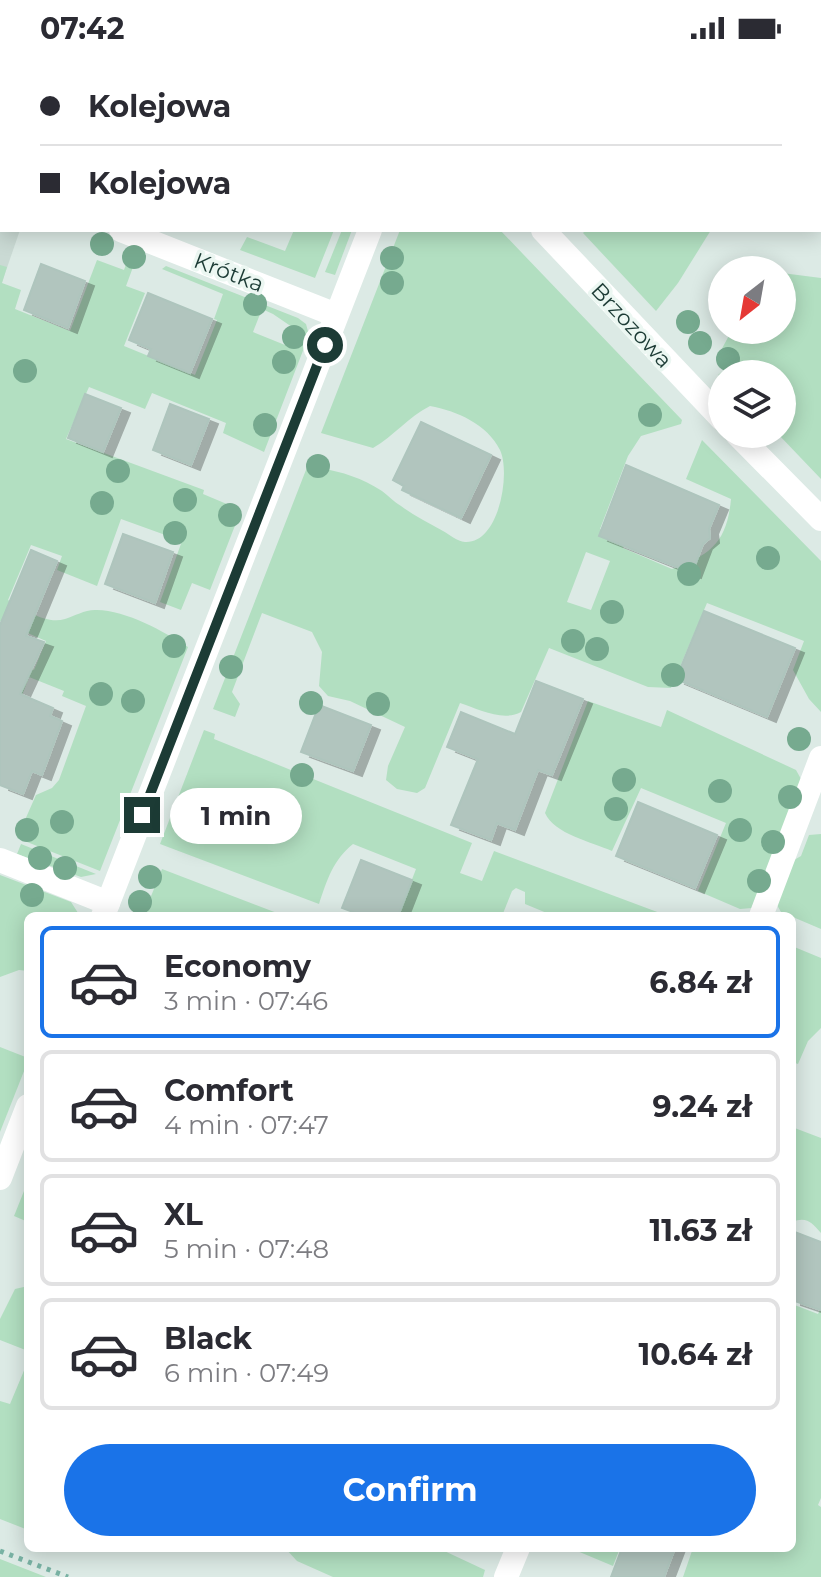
<!DOCTYPE html>
<meta charset="utf-8">
<style>
body{margin:0;font-family:Montserrat,sans-serif;background:#f2f2f3;color:#2b2b33;height:100vh;display:flex;flex-direction:column;font-size:30px;white-space:nowrap}
*{box-sizing:border-box;margin:0}
p{font-size:26px;color:#7c7c81}
.icon{flex:none;width:44px;height:44px;fill:none;stroke:currentColor;stroke-width:2;stroke-linecap:round;stroke-linejoin:round}
.map{position:relative;flex:1;overflow:hidden}
.drawer{position:absolute;left:24px;top:856px;width:772px;height:640px;display:flex;flex-direction:column;background:#fff;border-radius:12px;box-shadow:0 4px 20px #0003}
.drawer>*{flex:none}
.banner{position:absolute;left:0px;top:0px;width:822px;height:176px;box-shadow:0 4px 20px #0003;display:grid;align-content:center;height:176px;padding:0 40px;background:#fff}
.needle{width:52px;rotate:211deg}
.controls{position:absolute;left:708px;top:200px;display:grid;gap:16px}
.controls a{display:grid;place-items:center;width:88px;height:88px;border-radius:50%;background:#fff;box-shadow:0 4px 20px #0003;font-size:40px}
.end{position:absolute;width:36px;height:36px;margin:-18px;border:10px solid #1c3b35;background:#fff;box-shadow:0 0 0 4px #fff}
.from{border-radius:50%}
.bubble{position:absolute;height:56px;border-radius:28px;background:#fff;box-shadow:0 4px 20px #0003;font-size:26px;font-weight:700;line-height:56px;text-align:center}
.banner b{display:flex;align-items:center;gap:28px;height:76px;font-size:30px}
.banner b+b{border-top:2px solid #e1e1e2}
.banner i{width:20px;height:20px;background:#2b2b33}
ul{padding:14px 0 0;list-style:none}
li{display:flex;align-items:center;gap:24px;height:112px;margin:0 16px 12px;padding:0 24px;border:4px solid #e1e1e2;border-radius:12px}
li div{flex:1}
li b{display:block;font-size:30px}
li em{font-style:normal;font-weight:700}
li.selected{border-color:#1a73e8}
li>.icon{width:72px;height:72px;stroke-width:1.5}
.primary-button{display:flex;gap:16px;margin-top:auto;padding:16px 40px}
.primary-button a{flex:1;height:92px;border-radius:48px;background:#1a73e8;color:#fff;font-size:32px;font-weight:700;line-height:92px;text-align:center}
.status{display:flex;justify-content:space-between;align-items:center;height:56px;padding:0 40px;background:#fff;direction:ltr}
.status svg{height:22px;fill:currentColor}
.map>svg:first-child{display:block}
.built{fill:#cadad4}
.green{fill:#b2dfc1;fill-rule:evenodd}
.building{fill:#b1c5be;stroke:#aec5bd;stroke-width:2;filter:url(#shadow)}
.lines{fill:none;stroke-linecap:round;stroke-linejoin:round}
.path{stroke:#79b2a4;stroke-width:5;stroke-dasharray:4 6;stroke-linecap:butt}
.minor{stroke:#fff;stroke-width:24}
.tertiary{stroke:#fff;stroke-width:24}
.tree{fill:#76aa8f}
.route{stroke:#1c3b35;stroke-width:10}
.labels{text-anchor:middle;stroke-width:7;stroke-linejoin:round;paint-order:stroke}
.street-label{font-size:22px;fill:#1c3b35;stroke:#ecf7f2}
</style>
<div class="status"><b>07:42</b><svg viewBox="0 0 49 12"><path d="M0 12V9h3v3zM5 12V6h3v6zM10 12V3h3v9zM15 12V0h3v12zM26 1h20v11H26zM47 4h2v5h-2z"/></svg></div>
<div class="map">
<svg width="821" height="1521" viewBox="0 0 821 1521">
<defs>
<filter id="shadow"><feDropShadow dx="9" dy="5" stdDeviation="0" flood-color="#0004"/></filter>
</defs>
<rect width="100%" height="100%" fill="#dceae5"/>
<polygon class="built" points="0,144 2,174 20,174 0,232"/>
<g class="green">
<polygon points="547,0 678,0 680,2 546,2"/>
<polygon points="294,174 334,174 315,222 240,194 247,181 285,195"/>
<polygon points="342,174 352,174 335,219 325,216"/>
<path d="M400,174H500L682,364L681,368L641,380L628,400L600,473L625,483L623,492L672,513C711,499 727,486 731,443L686,423L702,384L821,505V656L809,643L793,614L804,585L707,547L671,632L648,631L549,592L521,656C503,666 478,653 460,647L425,732L417,737L397,733L386,724L388,710L405,671L350,645L328,640L319,630L322,596L312,576L262,557L232,636L240,648L235,661L213,653L311,401L321,405L319,412C343,416 362,422 382,435C389,440 394,446 401,450C414,460 429,467 443,475C450,479 457,485 465,486C499,488 511,417 500,394C487,368 457,355 430,350C408,361 394,380 373,392L321,377ZM586,496L610,505L591,554L567,546Z"/>
<polygon points="586,174 711,174 678,227 656,255 583,177"/>
<path d="M129,200L136,203L126,230L145,237L124,290L195,319L217,264L214,263L223,238L162,213L166,210L298,262L306,268L309,279L264,396L223,377L226,367L152,337L145,353L89,331L66,383L204,434L203,438L241,454L210,534L192,527L181,554L160,546L182,485L121,463L97,530L57,514L62,500L31,489L8,544C24,553 46,569 65,563C75,560 84,554 95,554C124,553 165,576 188,591L100,815L17,782L36,739L52,732L59,724L86,650L62,640L64,635L29,621L18,650L13,605L34,614L46,585L0,565V209L7,211L2,227L21,234L15,253L70,275L97,204L124,214ZM262,253L273,258L292,271L285,289L253,276Z"/>
<polygon points="782,217 821,222 821,423 778,378 782,378 782,318 722,318 722,323 718,319 728,311 719,298 732,274 782,274"/>
<path d="M588,645L661,671L667,654L796,714L801,723L752,852L740,853L698,835L726,767L641,732L612,795C592,786 554,778 545,757Z"/>
<path d="M204,674L215,678L214,683L472,787L460,817L482,825L494,795L668,860H554L525,848V836L516,832L512,835L502,860H398L416,813L353,788C333,804 327,824 319,848L160,788Z"/>
<polygon points="821,778 821,873 781,856 777,849 794,804 801,800 809,779"/>
<polygon points="21,788 96,818 81,821 17,798"/>
<polygon points="162,813 285,860 143,860"/>
<polygon points="0,819 71,846 80,860 28,860 28,915 19,914 0,921"/>
<polygon points="792,890 821,902 821,972 808,985 798,1008 792,1006"/>
<polygon points="0,991 28,1002 28,1005 0,1076"/>
<path d="M792,1071L821,1082V1177C812,1167 807,1160 792,1166Z"/>
<polygon points="28,1125 28,1166 14,1160"/>
<polygon points="28,1230 28,1295 0,1284 0,1263 15,1233"/>
<polygon points="792,1248 818,1258 821,1251 821,1442 818,1449 821,1451 821,1521 683,1521 693,1492 792,1492"/>
<polygon points="28,1305 28,1474 0,1463 0,1345 10,1348"/>
<polygon points="285,1492 438,1492 485,1514 483,1521 333,1521 297,1505"/>
<polygon points="570,1492 620,1492 613,1510"/>
<polygon points="0,1503 46,1521 0,1521"/>
</g>
<g class="building">
<polygon points="41,208 85,225 68,272 24,254"/>
<polygon points="148,237 212,263 190,317 148,300 151,293 129,284"/>
<polygon points="85,338 121,352 103,396 68,382"/>
<polygon points="170,348 209,363 191,409 153,394"/>
<polygon points="421,366 491,399 461,462 402,434 404,430 393,424"/>
<polygon points="626,409 719,449 709,473 710,482 703,488 692,517 599,480"/>
<polygon points="123,478 173,496 155,547 105,528"/>
<polygon points="31,494 57,505 26,580 44,586 20,638 53,652 50,660 62,665 42,719 32,715 23,738 0,729 0,569"/>
<polygon points="704,555 795,592 767,661 676,623"/>
<polygon points="536,625 583,643 552,719 538,714 515,774 497,767 491,784 451,769 478,703 447,691 461,656 515,678"/>
<polygon points="319,649 371,669 353,715 301,696"/>
<polygon points="638,746 717,779 695,832 616,800"/>
<polygon points="361,804 412,824 398,860 364,860 342,852"/>
<polygon points="792,1175 821,1186 821,1254 792,1244"/>
<polygon points="622,1492 675,1492 664,1521 611,1521"/>
</g>
<g class="lines">
<g class="path">
<polyline points="47,0 50,2"/>
<polyline points="64,2 65,0"/>
<polyline points="0,20 2,21"/>
<polyline points="0,1495 68,1521"/>
</g>
<g class="minor">
<polyline points="437,2 438,0"/>
<polyline points="0,127 2,127"/>
<polyline points="121,174 336,259"/>
<polyline points="0,804 108,847"/>
<polyline points="103,860 370,174"/>
<polyline points="761,860 821,702"/>
<polyline points="0,1122 28,1050"/>
<polyline points="506,1521 518,1492"/>
</g>
<g class="tertiary">
<polyline points="380,0 382,2"/>
<polyline points="543,174 722,363"/>
<polyline points="737,378 821,463"/>
</g>
</g>
<g class="tree">
<circle cx="102" cy="188" r="12"/>
<circle cx="134" cy="201" r="12"/>
<circle cx="392" cy="202" r="12"/>
<circle cx="392" cy="227" r="12"/>
<circle cx="255" cy="248" r="12"/>
<circle cx="688" cy="266" r="12"/>
<circle cx="294" cy="281" r="12"/>
<circle cx="700" cy="287" r="12"/>
<circle cx="728" cy="303" r="12"/>
<circle cx="284" cy="306" r="12"/>
<circle cx="25" cy="315" r="12"/>
<circle cx="650" cy="359" r="12"/>
<circle cx="265" cy="369" r="12"/>
<circle cx="318" cy="410" r="12"/>
<circle cx="118" cy="415" r="12"/>
<circle cx="185" cy="444" r="12"/>
<circle cx="102" cy="447" r="12"/>
<circle cx="230" cy="459" r="12"/>
<circle cx="175" cy="477" r="12"/>
<circle cx="768" cy="502" r="12"/>
<circle cx="689" cy="518" r="12"/>
<circle cx="612" cy="556" r="12"/>
<circle cx="573" cy="585" r="12"/>
<circle cx="174" cy="590" r="12"/>
<circle cx="597" cy="593" r="12"/>
<circle cx="231" cy="611" r="12"/>
<circle cx="673" cy="619" r="12"/>
<circle cx="101" cy="638" r="12"/>
<circle cx="133" cy="645" r="12"/>
<circle cx="311" cy="647" r="12"/>
<circle cx="378" cy="648" r="12"/>
<circle cx="799" cy="683" r="12"/>
<circle cx="302" cy="719" r="12"/>
<circle cx="624" cy="724" r="12"/>
<circle cx="720" cy="735" r="12"/>
<circle cx="790" cy="741" r="12"/>
<circle cx="616" cy="753" r="12"/>
<circle cx="62" cy="766" r="12"/>
<circle cx="27" cy="774" r="12"/>
<circle cx="740" cy="774" r="12"/>
<circle cx="773" cy="786" r="12"/>
<circle cx="40" cy="802" r="12"/>
<circle cx="65" cy="812" r="12"/>
<circle cx="150" cy="821" r="12"/>
<circle cx="759" cy="825" r="12"/>
<circle cx="32" cy="839" r="12"/>
<circle cx="140" cy="846" r="12"/>
</g>
<g class="lines">
<polyline class="route" points="142,759 325,289"/>
</g>
<g class="labels">
<g class="street-label">
<text transform="translate(229 216) rotate(21)" y="8">Krótka</text>
<text transform="translate(632 269) rotate(47)" y="8">Brzozowa</text>
</g>
</g>
</svg>
<div class="controls">
<a><svg class="needle" viewBox="-14 -14 28 28"><path d="M0-13l5 13h-10z" fill="#e53935"/><path d="M0 13l5-13h-10z" fill="#7c7c81"/></svg></a>
<a><svg class="icon" aria-label="layers" viewBox="0 0 24 24"><path d="M12 4l9 5-9 5-9-5zM3 14l9 5 9-5"/></svg></a>
</div>
<i class="end from" style="left:325px;top:289px"></i>
<i class="end" style="left:142px;top:759px"></i>
<div class="bubble" style="left:170px;top:732px;width:132px">1 min</div>
<div class="banner">
<b><i class="from"></i>Kolejowa</b>
<b><i></i>Kolejowa</b>
</div>
<section class="drawer">
<ul>
<li class="selected"><svg class="icon" aria-label="car" viewBox="0 0 24 24"><path d="M5 17H2v-5l4-1 3-4h7l3 4 3 1v5h-3M9 17h6M6 11h13"/><circle cx="7" cy="17" r="2"/><circle cx="17" cy="17" r="2"/></svg><div><b>Economy</b><p>3 min · 07:46</p></div><em>6.84 zł</em></li>
<li><svg class="icon" aria-label="car" viewBox="0 0 24 24"><path d="M5 17H2v-5l4-1 3-4h7l3 4 3 1v5h-3M9 17h6M6 11h13"/><circle cx="7" cy="17" r="2"/><circle cx="17" cy="17" r="2"/></svg><div><b>Comfort</b><p>4 min · 07:47</p></div><em>9.24 zł</em></li>
<li><svg class="icon" aria-label="car" viewBox="0 0 24 24"><path d="M5 17H2v-5l4-1 3-4h7l3 4 3 1v5h-3M9 17h6M6 11h13"/><circle cx="7" cy="17" r="2"/><circle cx="17" cy="17" r="2"/></svg><div><b>XL</b><p>5 min · 07:48</p></div><em>11.63 zł</em></li>
<li><svg class="icon" aria-label="car" viewBox="0 0 24 24"><path d="M5 17H2v-5l4-1 3-4h7l3 4 3 1v5h-3M9 17h6M6 11h13"/><circle cx="7" cy="17" r="2"/><circle cx="17" cy="17" r="2"/></svg><div><b>Black</b><p>6 min · 07:49</p></div><em>10.64 zł</em></li>
</ul>
<div class="primary-button"><a>Confirm</a></div>
</section>
</div>
